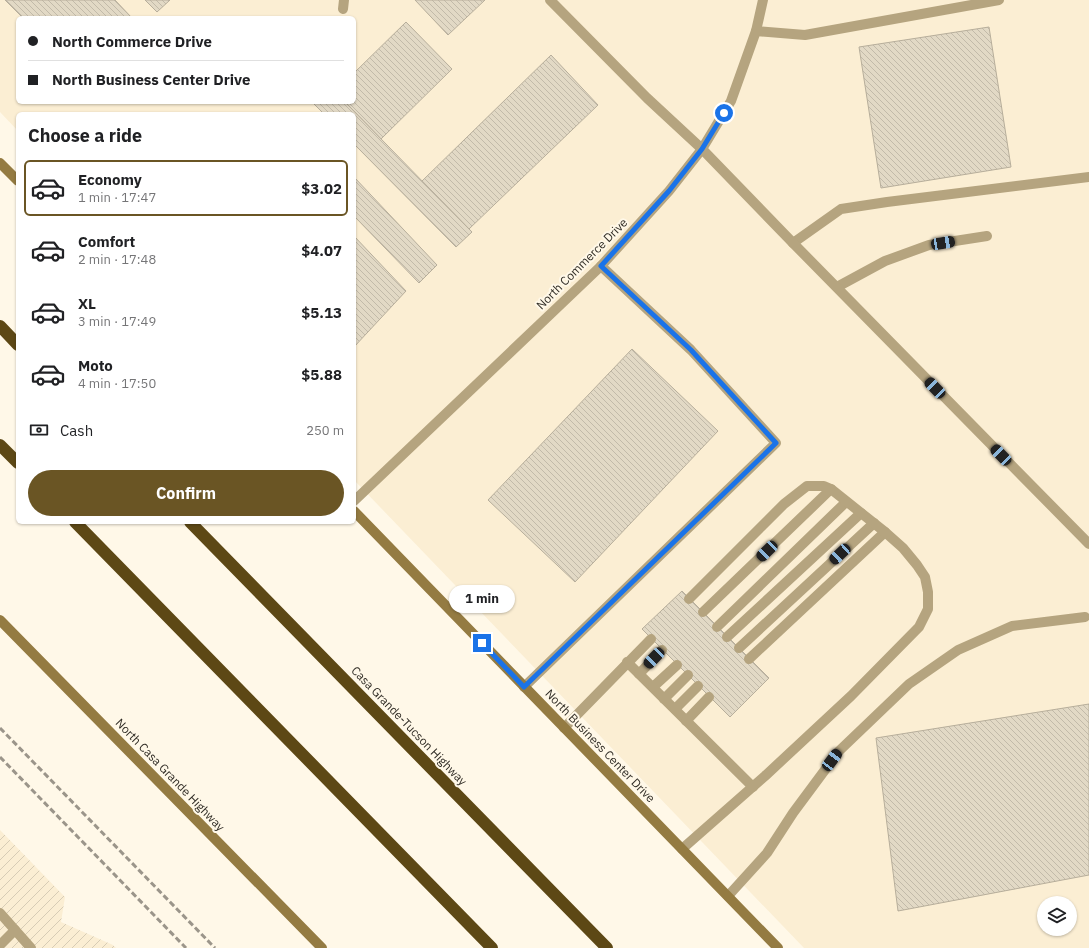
<!DOCTYPE html>
<meta charset="utf-8">
<style>
body{margin:0;font-family:"IBM Plex Sans",sans-serif;background:#f2f2f2;color:#202124;height:100vh;display:flex;flex-direction:column;font-size:15px;white-space:nowrap}
*{box-sizing:border-box;margin:0}
p{font-size:13px;color:#757577}
.icon{flex:none;width:22px;height:22px;fill:none;stroke:currentColor;stroke-width:2;stroke-linecap:round;stroke-linejoin:round}
.map{position:relative;flex:1;overflow:hidden}
.details{position:absolute;left:16px;top:112px;width:340px;height:412px;display:flex;flex-direction:column;background:#fff;border-radius:6px;box-shadow:0 1px 3px #0004}
.details>*{flex:none}
.banner{position:absolute;left:16px;top:16px;width:340px;height:88px;border-radius:6px;box-shadow:0 1px 3px #0004;display:grid;align-content:center;height:88px;padding:0 12px;background:#fff}
.fabs{position:absolute;left:1037px;top:896px;display:grid;gap:8px}
.fabs a{display:grid;place-items:center;width:40px;height:40px;border-radius:50%;background:#fff;box-shadow:0 1px 3px #0004;font-size:20px}
.end{position:absolute;width:18px;height:18px;margin:-9px;border:5px solid #1a73e8;background:#fff;box-shadow:0 0 0 2px #fff}
.from{border-radius:50%}
.bubble{position:absolute;height:28px;border-radius:14px;background:#fff;box-shadow:0 1px 3px #0004;font-size:13px;font-weight:700;line-height:28px;text-align:center}
.car{position:absolute;width:12px;height:24px;margin:-12px -6px;border-radius:5px;box-shadow:0 0 3px 1px #0007;background:linear-gradient(#222 24%,#8ab4d8 0 40%,#222 0 76%,#8ab4d8 0 86%,#222 0)}
.banner b{display:flex;align-items:center;gap:14px;height:38px;font-size:15px}
.banner b+b{border-top:1px solid #e0e0e0}
.banner i{width:10px;height:10px;background:#202124}
ul{padding:0;list-style:none}
li{display:flex;align-items:center;gap:12px;height:56px;margin:0 8px 6px;padding:0 4px;border:2px solid transparent;border-radius:6px}
li div{flex:1}
li b{display:block;font-size:15px}
li em{font-style:normal;font-weight:700}
li.current{border-color:#6a5524}
li>.icon{width:36px;height:36px;stroke-width:1.5}
h2{padding:0 12px;font-size:18px;line-height:48px}
.pay{display:flex;align-items:center;gap:10px;height:44px;padding:0 12px;font-size:15px}
.pay p{margin-inline-start:auto}
.cta{display:flex;gap:8px;margin-top:auto;padding:8px 12px}
.cta a{flex:1;height:46px;border-radius:24px;background:#6a5524;color:#fff;font-size:16px;font-weight:700;line-height:46px;text-align:center}
.map>svg:first-child{display:block}
.built{fill:#fbeed3;fill-rule:evenodd}
.industrial{fill:url(#industrial-furrows)}
.building{fill:url(#building-back-hatch);stroke:#b7ae9b}
.lines{fill:none;stroke-linecap:round;stroke-linejoin:round}
.lane{stroke:#b5a47f;stroke-width:10}
.street{stroke:#b5a47f;stroke-width:10}
.secondary{stroke:#947b42;stroke-width:10}
.highway{stroke:#5d4815;stroke-width:12}
.rail{stroke:#9b958a;stroke-width:3;stroke-dasharray:6 3;stroke-linecap:butt}
.route{stroke:#1a73e8;stroke-width:5}
.labels{text-anchor:middle;stroke-width:4;stroke-linejoin:round;paint-order:stroke}
.street-label{font-size:12px;fill:#302c25;stroke:#fff8e8}
</style>
<div class="map">
<svg width="1089" height="948" viewBox="0 0 1089 948">
<defs>
<pattern id="industrial-furrows" width="10" height="10" patternUnits="userSpaceOnUse"><rect width="10" height="10" fill="#fbeed3"/><path d="M-1 1l2-2M0 10L10 0M9 11l2-2" fill="none" stroke="#d7ccb5"/></pattern>
<pattern id="building-back-hatch" width="6" height="6" patternUnits="userSpaceOnUse"><rect width="6" height="6" fill="#e2d9c5"/><path d="M-1 5l2 2M0 0l6 6M5-1l2 2" fill="none" stroke="#c2baa9"/></pattern>
</defs>
<rect width="100%" height="100%" fill="#fff8e8"/>
<path class="built" d="M0,0H1089V948H804L354,480V114H18V131L0,112ZM18,18H354V102H18ZM1044,903H1070V929H1044Z"/>
<polygon class="industrial" points="0,830 65,897 61,922 113,945 116,948 0,948"/>
<g class="building">
<polygon points="5,0 115,0 132,18 23,18"/>
<polygon points="145,0 170,0 157,12"/>
<polygon points="415,0 485,0 448,35"/>
<polygon points="406,22 452,69 381,139 345,102 354,102 354,73"/>
<polygon points="989,27 1011,167 881,188 859,47"/>
<polygon points="551,55 598,105 469,229 422,181"/>
<polygon points="315,102 345,102 472,232 456,247 354,144 354,114 324,114 313,103"/>
<polygon points="354,177 437,265 419,283 354,216"/>
<polygon points="354,236 406,291 354,347"/>
<polygon points="632,349 718,431 575,582 488,500"/>
<polygon points="682,591 769,678 730,717 642,629"/>
<polygon points="1089,704 1089,875 898,911 876,738"/>
</g>
<g class="lines">
<g class="lane">
<polyline points="550,0 647,98 702,149"/>
<polyline points="343,9 344,0"/>
<polyline points="756,31 805,35 999,0"/>
<polyline points="793,243 841,209 887,202 1089,177"/>
<polyline points="837,287 885,261 929,245 987,236"/>
<polyline points="703,612 831,489"/>
<polyline points="717,627 846,502"/>
<polyline points="727,637 861,513"/>
<polyline points="739,648 874,523"/>
<polyline points="749,659 885,532"/>
<polyline points="627,662 753,787"/>
<polyline points="639,674 662,650"/>
<polyline points="524,687 776,443 691,350 601,266"/>
<polyline points="653,687 677,665"/>
<polyline points="664,699 688,675"/>
<polyline points="675,709 698,686"/>
<polyline points="686,721 709,697"/>
<polyline points="564,728 651,639"/>
<polyline points="682,849 765,776 851,696 919,627 928,609 928,592 925,577 917,565 903,548 885,532 831,489 824,486 807,486 784,504 689,599"/>
<polyline points="728,896 767,853 793,813 839,751 909,684 958,650 1012,626 1085,617"/>
<polyline points="0,913 31,948"/>
<polyline points="0,945 15,930"/>
</g>
<g class="street">
<polyline points="702,149 793,243 1089,544"/>
<polyline points="354,501 601,266 669,191 702,149 731,101 756,31 763,0"/>
</g>
<g class="secondary">
<polyline points="0,163 18,181"/>
<polyline points="354,511 778,948"/>
<polyline points="0,620 322,948"/>
</g>
<g class="highway">
<polyline points="0,326 18,345"/>
<polyline points="0,445 18,463"/>
<polyline points="75,522 492,948"/>
<polyline points="190,522 607,948"/>
</g>
<g class="rail">
<polyline points="0,728 215,948"/>
<polyline points="0,757 186,948"/>
</g>
</g>
<g class="lines">
<polyline class="route" points="482,643 524,687 776,443 691,350 601,266 669,191 702,149 724,113"/>
</g>
<g class="labels">
<g class="street-label">
<text transform="translate(582 264) rotate(-45)" y="4">North Commerce Drive</text>
<text transform="translate(409 726) rotate(46)" y="4">Casa Grande-Tucson Highway</text>
<text transform="translate(600 746) rotate(46)" y="4">North Business Center Drive</text>
<text transform="translate(170 775) rotate(46)" y="4">North Casa Grande Highway</text>
</g>
</g>
</svg>
<div class="fabs">
<a><svg class="icon" aria-label="layers" viewBox="0 0 24 24"><path d="M12 4l9 5-9 5-9-5zM3 14l9 5 9-5"/></svg></a>
</div>
<i class="end from" style="left:724px;top:113px"></i>
<i class="end" style="left:482px;top:643px"></i>
<div class="bubble" style="left:449px;top:585px;width:66px">1 min</div>
<i class="car" style="left:943px;top:243px;rotate:81deg"></i>
<i class="car" style="left:935px;top:388px;rotate:316deg"></i>
<i class="car" style="left:1001px;top:455px;rotate:316deg"></i>
<i class="car" style="left:767px;top:551px;rotate:226deg"></i>
<i class="car" style="left:840px;top:554px;rotate:227deg"></i>
<i class="car" style="left:654px;top:658px;rotate:224deg"></i>
<i class="car" style="left:832px;top:760px;rotate:37deg"></i>
<div class="banner">
<b><i class="from"></i>North Commerce Drive</b>
<b><i></i>North Business Center Drive</b>
</div>
<section class="details">
<h2>Choose a ride</h2>
<ul>
<li class="current"><svg class="icon" aria-label="car" viewBox="0 0 24 24"><path d="M5 17H2v-5l4-1 3-4h7l3 4 3 1v5h-3M9 17h6M6 11h13"/><circle cx="7" cy="17" r="2"/><circle cx="17" cy="17" r="2"/></svg><div><b>Economy</b><p>1 min · 17:47</p></div><em>$3.02</em></li>
<li><svg class="icon" aria-label="car" viewBox="0 0 24 24"><path d="M5 17H2v-5l4-1 3-4h7l3 4 3 1v5h-3M9 17h6M6 11h13"/><circle cx="7" cy="17" r="2"/><circle cx="17" cy="17" r="2"/></svg><div><b>Comfort</b><p>2 min · 17:48</p></div><em>$4.07</em></li>
<li><svg class="icon" aria-label="car" viewBox="0 0 24 24"><path d="M5 17H2v-5l4-1 3-4h7l3 4 3 1v5h-3M9 17h6M6 11h13"/><circle cx="7" cy="17" r="2"/><circle cx="17" cy="17" r="2"/></svg><div><b>XL</b><p>3 min · 17:49</p></div><em>$5.13</em></li>
<li><svg class="icon" aria-label="car" viewBox="0 0 24 24"><path d="M5 17H2v-5l4-1 3-4h7l3 4 3 1v5h-3M9 17h6M6 11h13"/><circle cx="7" cy="17" r="2"/><circle cx="17" cy="17" r="2"/></svg><div><b>Moto</b><p>4 min · 17:50</p></div><em>$5.88</em></li>
</ul>
<div class="pay"><svg class="icon" aria-label="cash" viewBox="0 0 24 24"><path d="M3 7h18v10H3z"/><circle cx="12" cy="12" r="2"/></svg>Cash<p>250 m</p></div>
<div class="cta"><a>Confirm</a></div>
</section>
</div>
